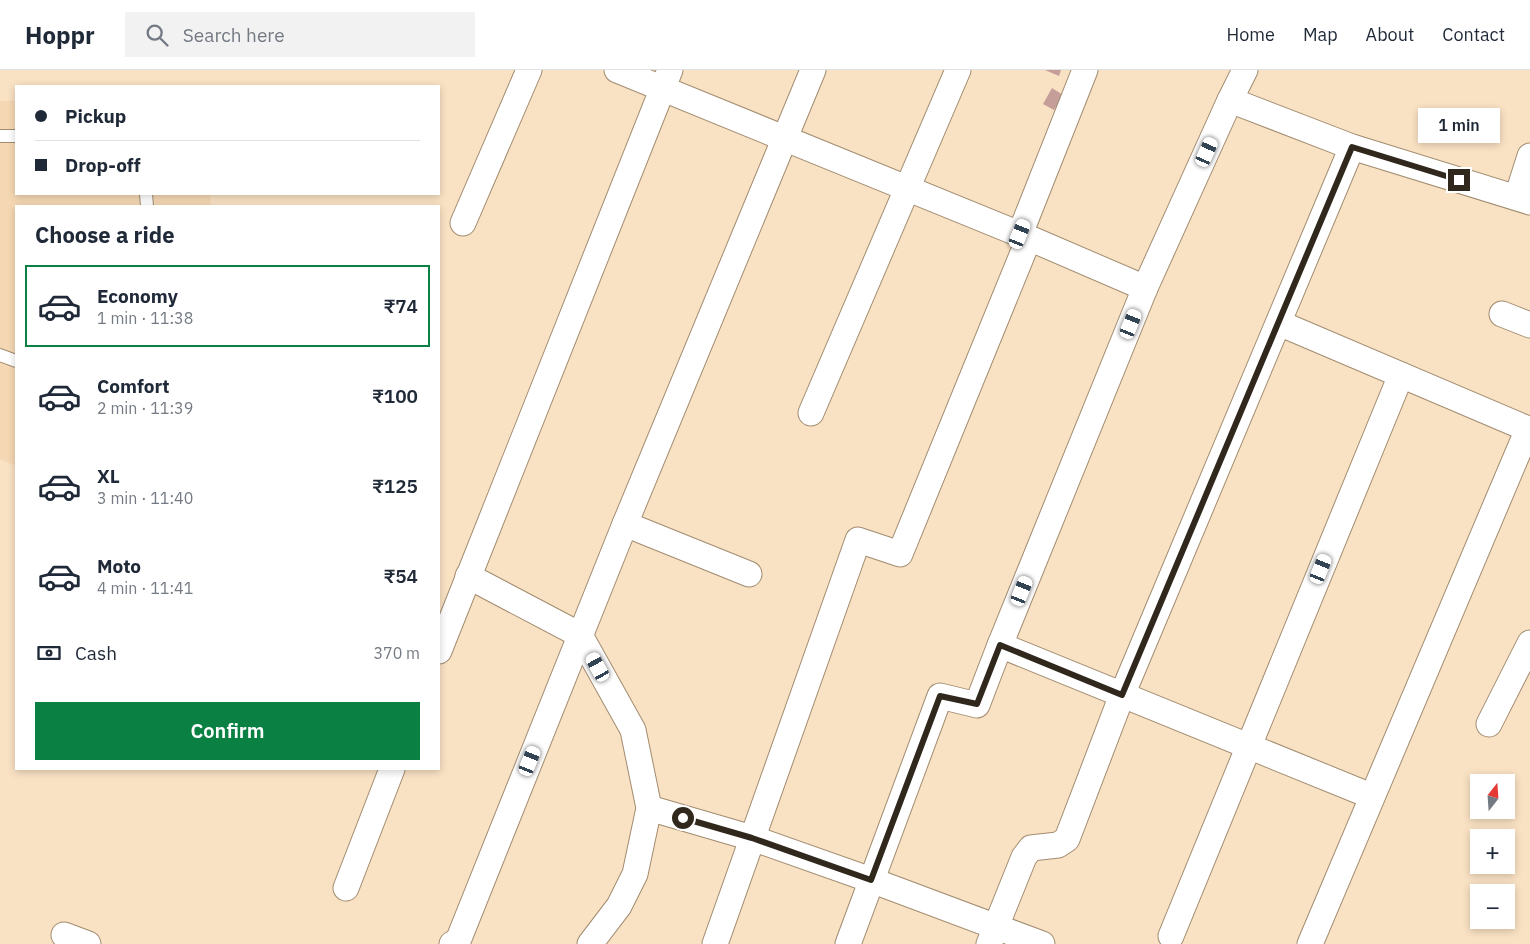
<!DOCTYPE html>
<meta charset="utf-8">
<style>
body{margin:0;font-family:"IBM Plex Sans",sans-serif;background:#f2f2f3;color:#1f2937;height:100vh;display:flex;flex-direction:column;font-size:19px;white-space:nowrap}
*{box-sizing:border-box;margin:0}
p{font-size:16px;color:#747a83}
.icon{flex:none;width:28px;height:28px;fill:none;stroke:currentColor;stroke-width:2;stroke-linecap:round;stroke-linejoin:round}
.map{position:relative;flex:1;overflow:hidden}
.panel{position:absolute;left:15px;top:135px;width:425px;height:565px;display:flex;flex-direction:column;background:#fff;border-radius:0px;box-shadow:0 2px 8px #0003}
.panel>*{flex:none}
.banner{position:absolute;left:15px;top:15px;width:425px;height:110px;border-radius:0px;box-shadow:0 2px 8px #0003;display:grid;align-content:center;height:110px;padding:0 20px;background:#fff}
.needle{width:32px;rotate:17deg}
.buttons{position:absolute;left:1470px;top:704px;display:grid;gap:10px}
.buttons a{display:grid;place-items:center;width:45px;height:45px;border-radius:0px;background:#fff;box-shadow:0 2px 8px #0003;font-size:25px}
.end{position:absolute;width:22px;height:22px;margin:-11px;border:6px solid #31281d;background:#fff;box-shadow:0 0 0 2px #fff}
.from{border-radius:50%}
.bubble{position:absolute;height:35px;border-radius:0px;background:#fff;box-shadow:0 2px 8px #0003;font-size:16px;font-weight:600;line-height:35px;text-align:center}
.car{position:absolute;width:15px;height:30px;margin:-15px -8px;border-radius:6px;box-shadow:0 0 4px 1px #0007;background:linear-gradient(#fff 24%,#345 0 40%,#fff 0 76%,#345 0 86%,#fff 0)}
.banner b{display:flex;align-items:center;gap:18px;height:48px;font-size:19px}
.banner b+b{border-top:1px solid #e0e1e3}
.banner i{width:12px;height:12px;background:#1f2937}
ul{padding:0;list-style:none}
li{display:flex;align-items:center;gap:15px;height:82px;margin:0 10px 8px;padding:0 10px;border:2px solid transparent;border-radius:0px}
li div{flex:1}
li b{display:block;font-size:19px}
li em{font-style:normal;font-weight:600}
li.on{border-color:#0b8043}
li>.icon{width:45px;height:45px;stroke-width:1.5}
h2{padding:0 20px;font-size:22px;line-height:60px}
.pay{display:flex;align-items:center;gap:12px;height:55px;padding:0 20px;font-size:19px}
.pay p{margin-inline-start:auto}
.button{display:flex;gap:10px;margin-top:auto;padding:10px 20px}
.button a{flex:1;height:58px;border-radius:0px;background:#0b8043;color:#fff;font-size:20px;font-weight:600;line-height:58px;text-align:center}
header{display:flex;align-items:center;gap:30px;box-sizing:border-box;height:70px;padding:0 25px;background:#fff;border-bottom:1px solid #e0e1e3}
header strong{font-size:24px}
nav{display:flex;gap:28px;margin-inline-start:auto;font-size:18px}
.search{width:350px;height:45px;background:#f2f2f3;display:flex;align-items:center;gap:12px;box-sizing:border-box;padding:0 18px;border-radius:0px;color:#747a83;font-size:19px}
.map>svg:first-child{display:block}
.built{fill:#f5d8b3}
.building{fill:#c59e9a}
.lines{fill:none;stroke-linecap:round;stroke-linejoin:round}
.service-casing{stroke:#a28c70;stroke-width:14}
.minor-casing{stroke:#a28c70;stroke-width:27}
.service{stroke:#fff;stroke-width:12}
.minor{stroke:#fff;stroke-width:25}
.route{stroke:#31281d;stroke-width:6}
</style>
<header>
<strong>Hoppr</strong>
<div class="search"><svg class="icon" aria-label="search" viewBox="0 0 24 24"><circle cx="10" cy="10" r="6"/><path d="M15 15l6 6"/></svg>Search here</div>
<nav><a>Home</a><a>Map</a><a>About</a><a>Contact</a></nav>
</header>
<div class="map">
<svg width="1530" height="874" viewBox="0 0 1530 874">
<rect width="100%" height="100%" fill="#f9e1c3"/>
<polygon class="built" points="0,31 16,31 16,124 210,124 211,136 16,136 16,396 0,389"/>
<g class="building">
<polygon points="1045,0 1061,0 1059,6"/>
<polygon points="1052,18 1063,25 1054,40 1043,34"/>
</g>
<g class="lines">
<defs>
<g id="service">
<polyline points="0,66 16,66"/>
<polyline points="146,124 147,136"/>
<polyline points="0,285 16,291"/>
</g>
<g id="minor">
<polyline points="617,0 1029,168 1145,218"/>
<polyline points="1230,30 1245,0"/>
<polyline points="1517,127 1530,86"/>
<polyline points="463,153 529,0"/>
<polyline points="1020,164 1085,0"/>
<polyline points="1502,244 1530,255"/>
<polyline points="1279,253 1528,359 1310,874"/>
<polyline points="811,343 958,0"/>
<polyline points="625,454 749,504"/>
<polyline points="468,506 580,565 633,660 649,738 635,804 619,836 590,874"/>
<polyline points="1000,575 1371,726"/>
<polyline points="439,581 670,0"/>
<polyline points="1489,654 1530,573"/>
<polyline points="649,738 752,768 871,810 1042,874"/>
<polyline points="346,818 392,699"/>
<polyline points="64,865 88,874"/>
<polyline points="1171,866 1401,305"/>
<polyline points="452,874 458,871 625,454 813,0"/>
<polyline points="715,874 858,470 900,484 1029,168"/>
<polyline points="848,874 940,626 977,635 1000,575 1145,218 1230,30 1352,77 1530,132"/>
<polyline points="989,874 1024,787 1031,778 1058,775 1067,769 1122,625 1352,77"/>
</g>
</defs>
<use href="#service" class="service-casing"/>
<use href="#minor" class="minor-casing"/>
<use href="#service" class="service"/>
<use href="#minor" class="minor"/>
</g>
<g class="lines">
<polyline class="route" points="683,748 752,768 871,810 940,626 977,634 1000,575 1122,625 1352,77 1459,110"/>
</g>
</svg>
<div class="buttons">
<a><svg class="needle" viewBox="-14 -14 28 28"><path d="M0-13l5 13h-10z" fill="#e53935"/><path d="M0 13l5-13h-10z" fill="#747a83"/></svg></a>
<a>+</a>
<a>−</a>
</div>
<i class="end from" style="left:683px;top:748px"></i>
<i class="end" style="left:1459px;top:110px"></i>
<div class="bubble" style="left:1418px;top:38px;width:82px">1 min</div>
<i class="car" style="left:1207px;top:82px;rotate:24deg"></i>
<i class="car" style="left:1020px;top:164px;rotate:22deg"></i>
<i class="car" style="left:1131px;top:254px;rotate:22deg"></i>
<i class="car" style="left:1321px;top:499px;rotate:22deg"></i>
<i class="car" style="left:1022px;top:521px;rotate:22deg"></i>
<i class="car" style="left:598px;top:597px;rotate:331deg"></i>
<i class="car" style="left:530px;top:691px;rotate:22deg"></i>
<div class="banner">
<b><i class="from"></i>Pickup</b>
<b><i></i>Drop-off</b>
</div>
<section class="panel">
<h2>Choose a ride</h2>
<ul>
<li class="on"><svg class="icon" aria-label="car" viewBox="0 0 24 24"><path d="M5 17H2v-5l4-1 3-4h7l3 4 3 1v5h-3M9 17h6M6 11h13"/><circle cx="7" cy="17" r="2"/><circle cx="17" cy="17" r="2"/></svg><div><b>Economy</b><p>1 min · 11:38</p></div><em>₹74</em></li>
<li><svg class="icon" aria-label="car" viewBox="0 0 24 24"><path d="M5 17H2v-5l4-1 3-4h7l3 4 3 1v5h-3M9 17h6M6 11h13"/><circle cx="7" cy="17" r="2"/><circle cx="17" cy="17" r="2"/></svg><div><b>Comfort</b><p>2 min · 11:39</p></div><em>₹100</em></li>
<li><svg class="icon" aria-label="car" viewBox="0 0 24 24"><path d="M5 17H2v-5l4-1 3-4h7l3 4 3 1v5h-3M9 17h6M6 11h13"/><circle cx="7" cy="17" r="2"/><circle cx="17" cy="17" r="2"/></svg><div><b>XL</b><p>3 min · 11:40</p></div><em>₹125</em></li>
<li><svg class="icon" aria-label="car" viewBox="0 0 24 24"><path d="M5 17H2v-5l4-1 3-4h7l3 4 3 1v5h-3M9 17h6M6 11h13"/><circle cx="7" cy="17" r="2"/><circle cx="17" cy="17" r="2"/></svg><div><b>Moto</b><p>4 min · 11:41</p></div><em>₹54</em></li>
</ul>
<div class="pay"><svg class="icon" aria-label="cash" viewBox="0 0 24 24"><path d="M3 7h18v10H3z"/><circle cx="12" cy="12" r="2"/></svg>Cash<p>370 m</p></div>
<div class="button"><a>Confirm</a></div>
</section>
</div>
